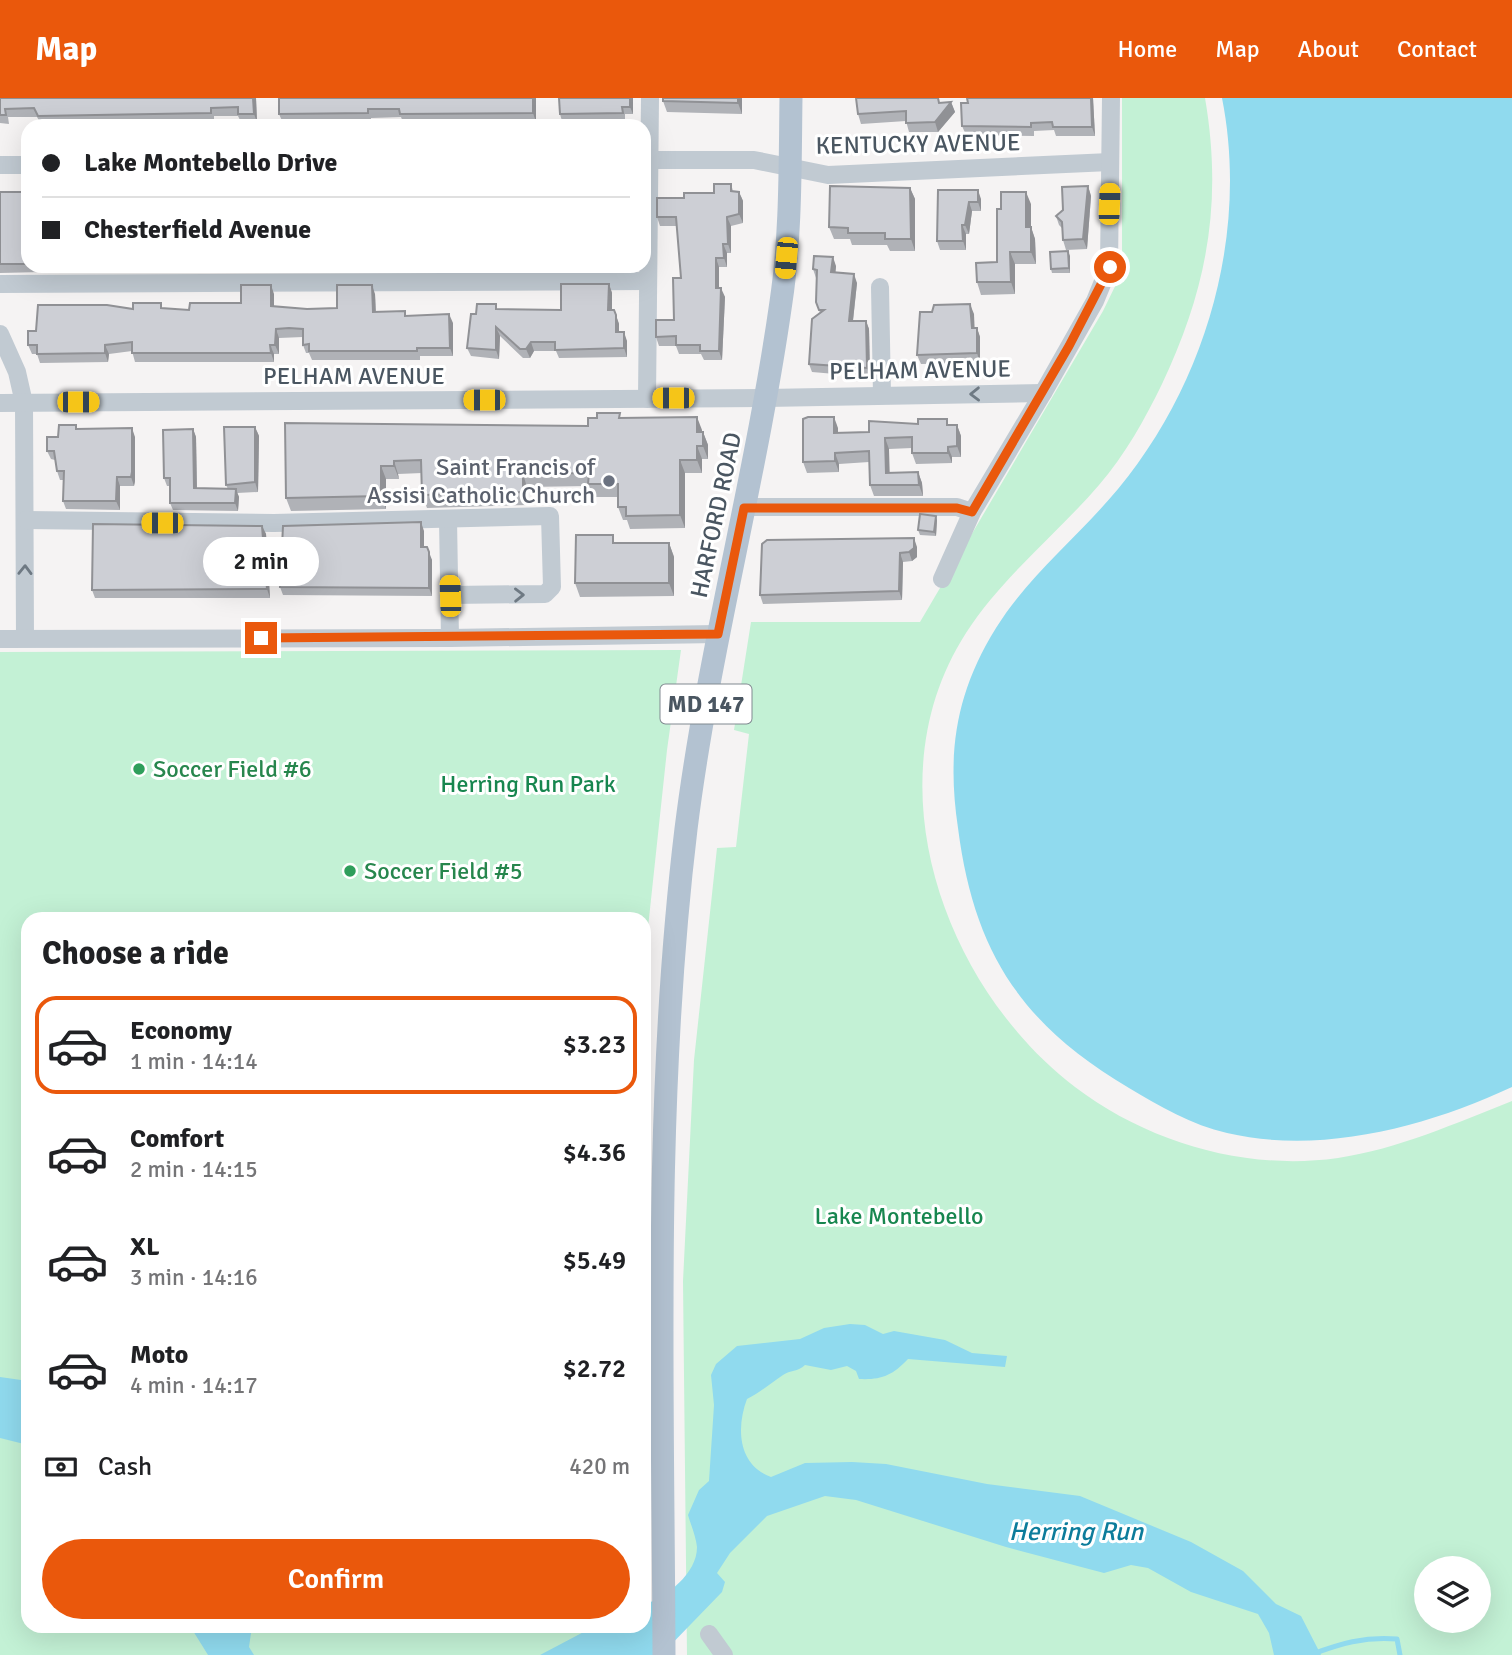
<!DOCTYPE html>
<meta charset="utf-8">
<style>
body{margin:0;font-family:Signika,sans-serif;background:#f6f6f6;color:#202124;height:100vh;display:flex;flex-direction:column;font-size:26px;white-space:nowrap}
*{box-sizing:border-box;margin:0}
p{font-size:23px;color:#757577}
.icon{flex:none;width:38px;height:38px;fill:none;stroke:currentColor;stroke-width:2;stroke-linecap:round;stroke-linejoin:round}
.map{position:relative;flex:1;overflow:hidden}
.panel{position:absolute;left:21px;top:814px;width:630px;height:721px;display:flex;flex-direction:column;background:#fff;border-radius:21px;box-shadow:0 7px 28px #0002}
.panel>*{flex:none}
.top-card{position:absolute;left:21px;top:21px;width:630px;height:154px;border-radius:21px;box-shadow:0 7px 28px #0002;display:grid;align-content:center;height:154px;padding:0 21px;background:#fff}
.controls{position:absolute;left:1414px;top:1458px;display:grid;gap:14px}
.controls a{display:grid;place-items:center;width:77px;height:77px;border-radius:50%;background:#fff;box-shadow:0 7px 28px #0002;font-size:35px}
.end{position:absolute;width:32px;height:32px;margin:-16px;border:9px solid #ea580c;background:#fff;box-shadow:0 0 0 4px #fff}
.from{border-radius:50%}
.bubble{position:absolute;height:49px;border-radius:24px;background:#fff;box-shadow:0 7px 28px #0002;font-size:23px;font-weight:600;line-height:49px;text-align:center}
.car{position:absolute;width:21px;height:42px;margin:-21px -10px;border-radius:9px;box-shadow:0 0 5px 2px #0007;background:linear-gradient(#f5c518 24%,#345 0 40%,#f5c518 0 76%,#345 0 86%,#f5c518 0)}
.top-card b{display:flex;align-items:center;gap:24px;height:66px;font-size:26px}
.top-card b+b{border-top:2px solid #e0e0e0}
.top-card i{width:18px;height:18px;background:#202124}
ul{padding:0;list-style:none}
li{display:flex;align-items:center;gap:21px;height:98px;margin:0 14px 10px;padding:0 7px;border:4px solid transparent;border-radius:21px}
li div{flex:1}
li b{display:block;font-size:26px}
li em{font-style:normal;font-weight:600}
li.selected{border-color:#ea580c}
li>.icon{width:63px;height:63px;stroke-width:1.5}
h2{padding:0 21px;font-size:32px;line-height:84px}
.pay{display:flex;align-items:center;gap:18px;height:77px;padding:0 21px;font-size:26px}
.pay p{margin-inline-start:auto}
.cta{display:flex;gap:14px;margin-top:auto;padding:14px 21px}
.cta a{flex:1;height:80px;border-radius:42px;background:#ea580c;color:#fff;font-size:28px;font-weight:600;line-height:80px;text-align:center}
header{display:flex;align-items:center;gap:42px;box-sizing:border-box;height:98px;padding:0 35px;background:#ea580c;color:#fff}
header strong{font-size:33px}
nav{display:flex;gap:38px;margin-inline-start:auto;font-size:24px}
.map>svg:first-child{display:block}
.green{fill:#c3f1d5;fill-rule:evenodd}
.water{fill:#90daee}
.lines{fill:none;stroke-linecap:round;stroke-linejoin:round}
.stream{stroke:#90daee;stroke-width:5}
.minor{stroke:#c1cad2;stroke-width:18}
.major{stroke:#b3c2d1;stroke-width:23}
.wall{fill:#b0b2b7}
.shaded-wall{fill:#909195}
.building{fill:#cdcfd5;stroke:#909195;stroke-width:2}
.oneway{stroke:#6e7983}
.route{stroke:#ea580c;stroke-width:9}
.worship-dot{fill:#6b7280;stroke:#fff;stroke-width:2.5}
.leisure-dot{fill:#2e9e5b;stroke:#fff;stroke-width:2.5}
.labels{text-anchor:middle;stroke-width:6;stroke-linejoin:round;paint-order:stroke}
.shield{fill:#fff;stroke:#808990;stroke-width:2}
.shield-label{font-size:23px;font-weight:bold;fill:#4a5661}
.street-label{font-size:24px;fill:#4a5661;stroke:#fff}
.worship-label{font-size:24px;fill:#5b616d;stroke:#fff;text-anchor:end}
.leisure-label{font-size:24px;fill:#27864d;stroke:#fff;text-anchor:start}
.park-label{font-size:24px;fill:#17864f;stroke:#fff}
.water-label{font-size:26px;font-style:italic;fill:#0c7c9b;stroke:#fff}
</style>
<header>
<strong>Map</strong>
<nav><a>Home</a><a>Map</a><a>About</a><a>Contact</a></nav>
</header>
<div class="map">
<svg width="1512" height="1557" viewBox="0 0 1512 1557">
<rect width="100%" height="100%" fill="#f5f3f3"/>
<g class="green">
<path d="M1122,0H1205C1223,105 1207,191 1162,286C1145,321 1125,357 1099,387C1056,437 1002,479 966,535C870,684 944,889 1075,989C1149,1045 1246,1073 1338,1060C1398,1051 1456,1025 1512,1003V1557H687L683,1183L694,962L717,750L736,749L749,636L734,632L751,524H920L1103,213L1122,174ZM1426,1470H1479V1522H1426Z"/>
<polygon points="681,552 667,652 644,867 644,821 28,821 28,1528 639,1528 640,1557 0,1557 0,554"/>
</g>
<g class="water">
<path d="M1222,0H1512V989C1426,1029 1321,1057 1227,1035C1192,1027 1159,1008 1129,990C1021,926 974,854 958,730C947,656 955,596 996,530C1028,478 1079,438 1118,391C1206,285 1249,136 1222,0Z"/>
<path d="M850,1226L865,1227L883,1236L894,1233L945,1242L972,1255L1007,1258L1005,1269L908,1261C892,1278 881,1282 859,1281L856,1273L847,1268L831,1272L805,1267C798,1274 790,1272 783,1277C771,1285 761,1294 747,1301C736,1330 738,1367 771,1379L805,1365L852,1364L886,1366L987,1386L1080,1398L1191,1444L1243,1473L1276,1506L1301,1518L1321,1557H1274L1269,1535L1258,1516L1191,1494L1148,1470L1131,1467L1104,1475L1006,1449L856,1402L825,1398L767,1418L730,1455L717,1475L725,1484L722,1494L661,1557H540L595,1528H644V1507C667,1498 697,1476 697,1449C696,1439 691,1427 688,1417L699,1392L709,1383L714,1307L711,1277L716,1266L737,1248L800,1241L824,1230Z"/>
<polygon points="0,1279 28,1283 28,1347 0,1340"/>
<polygon points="190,1528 252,1528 249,1549 254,1557 208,1557"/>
</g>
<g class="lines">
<path class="stream" d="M1310,1557C1339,1546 1365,1538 1397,1541L1400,1557"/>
<g class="minor">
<polyline points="644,62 754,62 828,77 1110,64"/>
<polyline points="0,67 28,67"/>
<polyline points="0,186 647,183"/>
<polyline points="880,189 882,297"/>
<polyline points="0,236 17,274 24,305 25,540"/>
<polyline points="647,301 650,0"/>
<polyline points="0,305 766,300 1043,295"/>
<polyline points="744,409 957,409 972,414"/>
<polyline points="448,421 450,540"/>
<polyline points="26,422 274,425 550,418 552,489 545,496 450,497"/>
<polyline points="942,481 972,414 1043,295 1095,203 1109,169 1111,0"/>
<polyline points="0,541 450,540 718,536"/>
<polyline points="709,1536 724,1557"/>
</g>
<path class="major" d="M664,1557C663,1282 653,1004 686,731C708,554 756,381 781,204C791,137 790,68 791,0"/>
</g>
<g class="wall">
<polygon points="0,0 256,0 257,24 241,24 238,18 214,18 214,24 41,26 37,19 8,19 9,26 0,25"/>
<polygon points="279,0 536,0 536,24 403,24 401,19 371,20 371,23 283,25 279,16"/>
<polygon points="633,0 633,16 625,16 625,22 562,23 560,16"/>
<polygon points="742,0 742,16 667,14 663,3"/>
<polygon points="1093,0 1095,38 1056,38 1054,32 1034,33 1034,38 966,37 962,28 968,5"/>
<polygon points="951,4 955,14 938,34 909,34 906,23 861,26 858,16 941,5"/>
<polygon points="731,86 733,93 739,94 743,103 743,125 731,128 731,155 727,155 727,169 719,169 719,190 725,199 722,262 704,262 701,256 679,256 676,248 659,248 656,239 674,222 681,180 677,128 660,128 657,119 684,100 714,95"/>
<polygon points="1088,88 1091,98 1087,151 1066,152 1063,142 1062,130 1059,127 1056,118"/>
<polygon points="910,90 915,101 915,153 890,153 887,147 852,147 850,141 834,141 829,129"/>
<polygon points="938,92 981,101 981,113 972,113 969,136 966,136 966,152 940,152 937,143"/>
<polygon points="0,94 28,94 28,168 43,168 42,174 0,175"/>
<polygon points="1031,106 1031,129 1035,141 1036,166 1015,166 1015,196 981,197 977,184 997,164"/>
<polygon points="1070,158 1070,175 1052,175 1051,171"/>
<polygon points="134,168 164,168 164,174 136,174"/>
<polygon points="274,168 329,168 329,173 276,173"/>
<polygon points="478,168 533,168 533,172 480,172"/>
<polygon points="559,168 621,168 621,172 561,172"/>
<polygon points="836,168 835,174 857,185 853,223 866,223 869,231 870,279 812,274 809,266 820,215 816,204 817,180 816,180 813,171"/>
<polygon points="609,186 612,195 612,212 614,212 619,226 619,234 627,243 627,259 559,260 556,253 534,253 530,260 523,260 500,238 499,261 471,258 467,250 476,216 496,206 497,211 561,212"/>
<polygon points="274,196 274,209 307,211 337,210 375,196 376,214 453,225 453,258 420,258 420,262 312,262 309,255 306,255 303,247 303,239 279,240 279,256 274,256 274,264 135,264 132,253 109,256 108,264 40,265 37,256 32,256 28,247 36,233 133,211 163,211 189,212 241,205"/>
<polygon points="974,216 974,230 977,230 980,239 980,265 921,266 917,257"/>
<polygon points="621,320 702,332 702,334 703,334 708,347 708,361 702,361 702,375 685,375 685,430 630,431 627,422 623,422 618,409 618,399 593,399 589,388 527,389 527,407 427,410 422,397 422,375 398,376 399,381 386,381 386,411 291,413 286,400 285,325 588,328"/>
<polygon points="957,327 961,338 961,359 952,359 952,365 916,366 912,355 912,350 889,351 889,375 918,374 922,385 923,398 874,398 870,387 869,364 839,366 839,374 807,375 803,364 838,330 838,334 869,334"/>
<polygon points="255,329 259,338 258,394 237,395 239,399 238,413 173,412 170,405 170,388 167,388 164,380 193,331 196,339 197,390 228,391 226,387"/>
<polygon points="78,331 135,339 135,383 134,388 120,388 120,412 66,411 63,403 64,382 60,382 57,373 55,362 51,361 47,353 58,339"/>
<polygon points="937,422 936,438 920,437 918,432"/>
<polygon points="262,428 266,436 270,500 95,500 92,492"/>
<polygon points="424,433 424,449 432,462 432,498 283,497 280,489"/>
<polygon points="616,445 669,445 674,459 674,498 580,499 575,485"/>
<polygon points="917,449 917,459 912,463 903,464 902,502 763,506 760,497"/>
</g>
<g class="shaded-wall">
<polygon points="253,0 256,0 257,24 254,16"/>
<polygon points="533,0 536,0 536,24 533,15"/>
<polygon points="630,0 633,0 633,16 630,9"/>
<polygon points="738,0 742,0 742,16 738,5"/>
<polygon points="1091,0 1093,0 1095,38 1092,29"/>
<polygon points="951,4 955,14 938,34 935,24"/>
<polygon points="1088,88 1091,98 1087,151 1083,141"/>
<polygon points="910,90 915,101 915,153 911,141"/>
<polygon points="978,92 981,101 981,113 978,104"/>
<polygon points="739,94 743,103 743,125 739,116"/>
<polygon points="1026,94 1031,106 1031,142 1026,129"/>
<polygon points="969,104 972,113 969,136 965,127"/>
<polygon points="727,119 731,128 731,155 728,146"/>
<polygon points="962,127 966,136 966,152 963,143"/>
<polygon points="1031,129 1035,141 1036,166 1031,154"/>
<polygon points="723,146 727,155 727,169 724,160"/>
<polygon points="1068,153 1070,158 1070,175 1069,170"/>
<polygon points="1010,154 1015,166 1015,196 1011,184"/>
<polygon points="833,159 836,168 835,182 831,174"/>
<polygon points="716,160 719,169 719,199 716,190"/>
<polygon points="854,176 857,185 852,231 849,223"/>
<polygon points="609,186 612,195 612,221 608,212"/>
<polygon points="271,187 274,196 274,217 271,208"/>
<polygon points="372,187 375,196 376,223 373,214"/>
<polygon points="721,190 725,199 722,262 719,253"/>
<polygon points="970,206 974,216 975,239 972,230"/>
<polygon points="449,216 453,225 453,258 450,250"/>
<polygon points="616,217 619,226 619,243 616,234"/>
<polygon points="866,223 869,231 870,279 867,270"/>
<polygon points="496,229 500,238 499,261 496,252"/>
<polygon points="977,230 980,239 980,265 977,255"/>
<polygon points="276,231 279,240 279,256 275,247"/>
<polygon points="624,234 627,243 627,259 624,250"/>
<polygon points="531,244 534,253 530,260 526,251"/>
<polygon points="105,247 109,256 108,264 105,255"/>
<polygon points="270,247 274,256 274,264 271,255"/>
<polygon points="697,319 702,332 702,347 697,334"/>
<polygon points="834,319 838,330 838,345 834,335"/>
<polygon points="957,327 961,338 961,359 957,348"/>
<polygon points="255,329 259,338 258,394 255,384"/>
<polygon points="132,330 135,339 135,383 134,388 131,379"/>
<polygon points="193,331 196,339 197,397 194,390"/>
<polygon points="703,334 708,347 708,361 703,348"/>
<polygon points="885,340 889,351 890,386 886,375"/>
<polygon points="697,348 702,361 702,375 697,362"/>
<polygon points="948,349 952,359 952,365 948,355"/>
<polygon points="835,355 839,366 839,374 835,363"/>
<polygon points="680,362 685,375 685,430 680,417"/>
<polygon points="394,363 398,376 399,381 394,368"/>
<polygon points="381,368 386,381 386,411 381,398"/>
<polygon points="918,374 922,385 923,398 919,387"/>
<polygon points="523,376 527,389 527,407 523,394"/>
<polygon points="117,379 120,388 120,412 116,403"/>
<polygon points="236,391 239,399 238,413 235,405"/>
<polygon points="936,418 937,422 936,438 934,434"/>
<polygon points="421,424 424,433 424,457 421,449"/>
<polygon points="262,428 266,436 270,500 267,491"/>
<polygon points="914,440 917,449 917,459 912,463 909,454"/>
<polygon points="669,445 674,459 674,498 669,485"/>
<polygon points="429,454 432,462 432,498 429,490"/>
<polygon points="900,455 903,464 902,502 899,493"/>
</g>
<g class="building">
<polygon points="0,0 253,0 254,16 238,16 238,9 211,10 211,15 38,18 34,10 5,11 6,17 0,17"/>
<polygon points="279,0 533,0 533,15 400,16 399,11 368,11 368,15 279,16"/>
<polygon points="559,0 630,0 630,9 622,9 623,15 560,16"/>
<polygon points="663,0 738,0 738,5 663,3"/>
<polygon points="856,0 938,0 939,5 951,4 935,24 906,25 906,13 858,16"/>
<polygon points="967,0 1091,0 1092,29 1053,29 1052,24 1031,25 1031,29 962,28 961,5 968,5"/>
<polygon points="714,86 731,86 731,93 739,94 739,116 727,119 728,146 723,146 724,160 716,160 716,190 721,190 719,253 700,253 700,247 676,247 676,238 656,239 656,222 674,222 673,180 681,180 676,119 657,119 657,100 684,100 684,95 714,95"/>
<polygon points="830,88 910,90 911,141 885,141 885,135 848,135 848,130 829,129"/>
<polygon points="1088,88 1083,141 1063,142 1062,124 1056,118 1063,112 1062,89"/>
<polygon points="938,92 978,92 978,104 969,104 965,127 962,127 963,143 937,143"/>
<rect x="0" y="94" width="28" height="72"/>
<polygon points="1001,94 1026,94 1026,129 1031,129 1031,154 1010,154 1011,184 977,184 976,165 997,164 997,111 1001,111"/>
<polygon points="1068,153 1069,170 1051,171 1050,154"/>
<polygon points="814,158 833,159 831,174 854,176 849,223 866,223 867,270 809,266 812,221 824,212 819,212 816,204 817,172 813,171"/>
<polygon points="561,186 609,186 608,212 614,212 616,217 616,234 624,234 624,250 555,252 555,244 531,244 526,251 520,251 496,229 496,252 467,250 471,216 476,216 477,206 496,206 496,211 561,212"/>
<polygon points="241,187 271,187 271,208 307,211 337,210 337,187 372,187 373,214 405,213 405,218 449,216 450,250 417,250 417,253 309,253 309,246 303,247 303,231 289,230 276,231 275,247 270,247 271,255 132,255 132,244 105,247 105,255 37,256 37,247 28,247 28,233 36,233 38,207 107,207 133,211 133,205 161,205 161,210 189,212 190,205 241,205"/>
<polygon points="970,206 972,230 977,230 977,255 917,257 920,214 932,214 934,207"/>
<polygon points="597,315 620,315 619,320 697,319 697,334 703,334 703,348 697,348 697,362 680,362 680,417 626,418 626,409 618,409 618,386 588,386 589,375 523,376 523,394 422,397 421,362 394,363 394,368 381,368 381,398 286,400 285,325 588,328 588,320 597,320"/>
<polygon points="808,319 834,319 834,335 869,334 869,323 918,326 918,321 947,321 947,327 957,327 957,348 948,349 948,355 912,355 912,339 885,340 886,375 918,374 919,387 870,387 869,353 835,355 835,363 803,364 803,321"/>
<polygon points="59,327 76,327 76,331 132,330 132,374 131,379 117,379 116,403 63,403 64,373 57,373 54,353 47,353 47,339 58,339"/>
<polygon points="224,329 255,329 255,384 226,387"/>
<polygon points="193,331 194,390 236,391 235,405 170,405 170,380 164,380 163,332"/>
<polygon points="920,416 936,418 934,434 918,432"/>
<polygon points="421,424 421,449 427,449 429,454 429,490 280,489 283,428"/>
<polygon points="93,426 262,428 267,491 92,492"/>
<polygon points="576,437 613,437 613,445 669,445 669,485 575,485"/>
<polygon points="914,440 914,450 909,454 900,455 899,493 760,497 762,446 767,442"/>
</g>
<defs><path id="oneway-chevron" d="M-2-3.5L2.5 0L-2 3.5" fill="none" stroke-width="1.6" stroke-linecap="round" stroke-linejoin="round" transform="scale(1.75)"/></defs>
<g class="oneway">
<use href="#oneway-chevron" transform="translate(975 296) rotate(179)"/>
<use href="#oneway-chevron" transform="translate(25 472) rotate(-89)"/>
<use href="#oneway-chevron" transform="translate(519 497) rotate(-1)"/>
</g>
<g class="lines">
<polyline class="route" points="261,540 718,536 744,410 957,410 972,414 1069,248 1110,169"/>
</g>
<circle class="worship-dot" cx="609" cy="383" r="7"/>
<g class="leisure-dot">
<circle cx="139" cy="671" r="7"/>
<circle cx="350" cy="773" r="7"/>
</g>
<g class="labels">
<rect class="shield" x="660.5" y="586.5" width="91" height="39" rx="5"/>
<g class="shield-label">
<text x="706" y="614">MD 147</text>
</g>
<g class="street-label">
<text transform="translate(918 46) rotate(-1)" y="8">KENTUCKY AVENUE</text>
<text transform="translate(920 272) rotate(-1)" y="8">PELHAM AVENUE</text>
<text x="354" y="286">PELHAM AVENUE</text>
<text transform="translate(716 417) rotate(-78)" y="8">HARFORD ROAD</text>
</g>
<g class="worship-label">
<text x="595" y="377">Saint Francis of<tspan x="595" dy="28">Assisi Catholic Church</tspan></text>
</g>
<g class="leisure-label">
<text x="153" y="679">Soccer Field #6</text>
<text x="364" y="781">Soccer Field #5</text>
</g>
<g class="park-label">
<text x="528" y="694">Herring Run Park</text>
<text x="899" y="1126">Lake Montebello</text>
</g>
<g class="water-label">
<text x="1076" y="1442">Herring Run</text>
</g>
</g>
</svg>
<div class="controls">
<a><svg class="icon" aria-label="layers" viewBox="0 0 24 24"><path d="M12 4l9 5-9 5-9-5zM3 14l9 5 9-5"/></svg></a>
</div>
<i class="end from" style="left:1110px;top:169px"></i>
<i class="end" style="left:261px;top:540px"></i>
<div class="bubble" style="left:203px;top:439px;width:116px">2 min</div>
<i class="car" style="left:1109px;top:106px;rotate:2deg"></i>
<i class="car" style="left:786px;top:160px;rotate:185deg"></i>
<i class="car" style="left:673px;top:300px;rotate:270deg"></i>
<i class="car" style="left:484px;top:302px;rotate:270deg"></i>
<i class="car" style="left:78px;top:304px;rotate:90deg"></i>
<i class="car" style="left:162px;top:425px;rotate:270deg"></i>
<i class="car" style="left:450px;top:498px;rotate:358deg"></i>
<div class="top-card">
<b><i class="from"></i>Lake Montebello Drive</b>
<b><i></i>Chesterfield Avenue</b>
</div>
<section class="panel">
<h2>Choose a ride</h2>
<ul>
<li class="selected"><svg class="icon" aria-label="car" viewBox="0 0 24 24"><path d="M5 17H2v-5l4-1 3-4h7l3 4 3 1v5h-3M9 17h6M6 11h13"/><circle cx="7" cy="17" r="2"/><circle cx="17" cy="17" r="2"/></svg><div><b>Economy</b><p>1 min · 14:14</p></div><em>$3.23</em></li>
<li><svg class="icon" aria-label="car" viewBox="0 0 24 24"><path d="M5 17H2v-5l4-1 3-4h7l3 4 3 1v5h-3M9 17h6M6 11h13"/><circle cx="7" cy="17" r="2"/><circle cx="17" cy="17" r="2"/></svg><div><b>Comfort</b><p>2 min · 14:15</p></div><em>$4.36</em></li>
<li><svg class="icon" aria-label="car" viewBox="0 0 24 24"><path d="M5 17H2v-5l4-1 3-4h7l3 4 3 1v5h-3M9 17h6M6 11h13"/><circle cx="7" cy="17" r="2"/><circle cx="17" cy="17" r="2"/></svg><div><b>XL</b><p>3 min · 14:16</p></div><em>$5.49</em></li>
<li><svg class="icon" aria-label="car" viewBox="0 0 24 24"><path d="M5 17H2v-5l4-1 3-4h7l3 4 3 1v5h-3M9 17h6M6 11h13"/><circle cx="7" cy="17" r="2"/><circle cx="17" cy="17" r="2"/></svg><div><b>Moto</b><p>4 min · 14:17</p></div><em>$2.72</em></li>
</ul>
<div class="pay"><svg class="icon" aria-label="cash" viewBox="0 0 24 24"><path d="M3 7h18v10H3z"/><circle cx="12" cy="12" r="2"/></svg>Cash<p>420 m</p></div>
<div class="cta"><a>Confirm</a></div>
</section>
</div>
